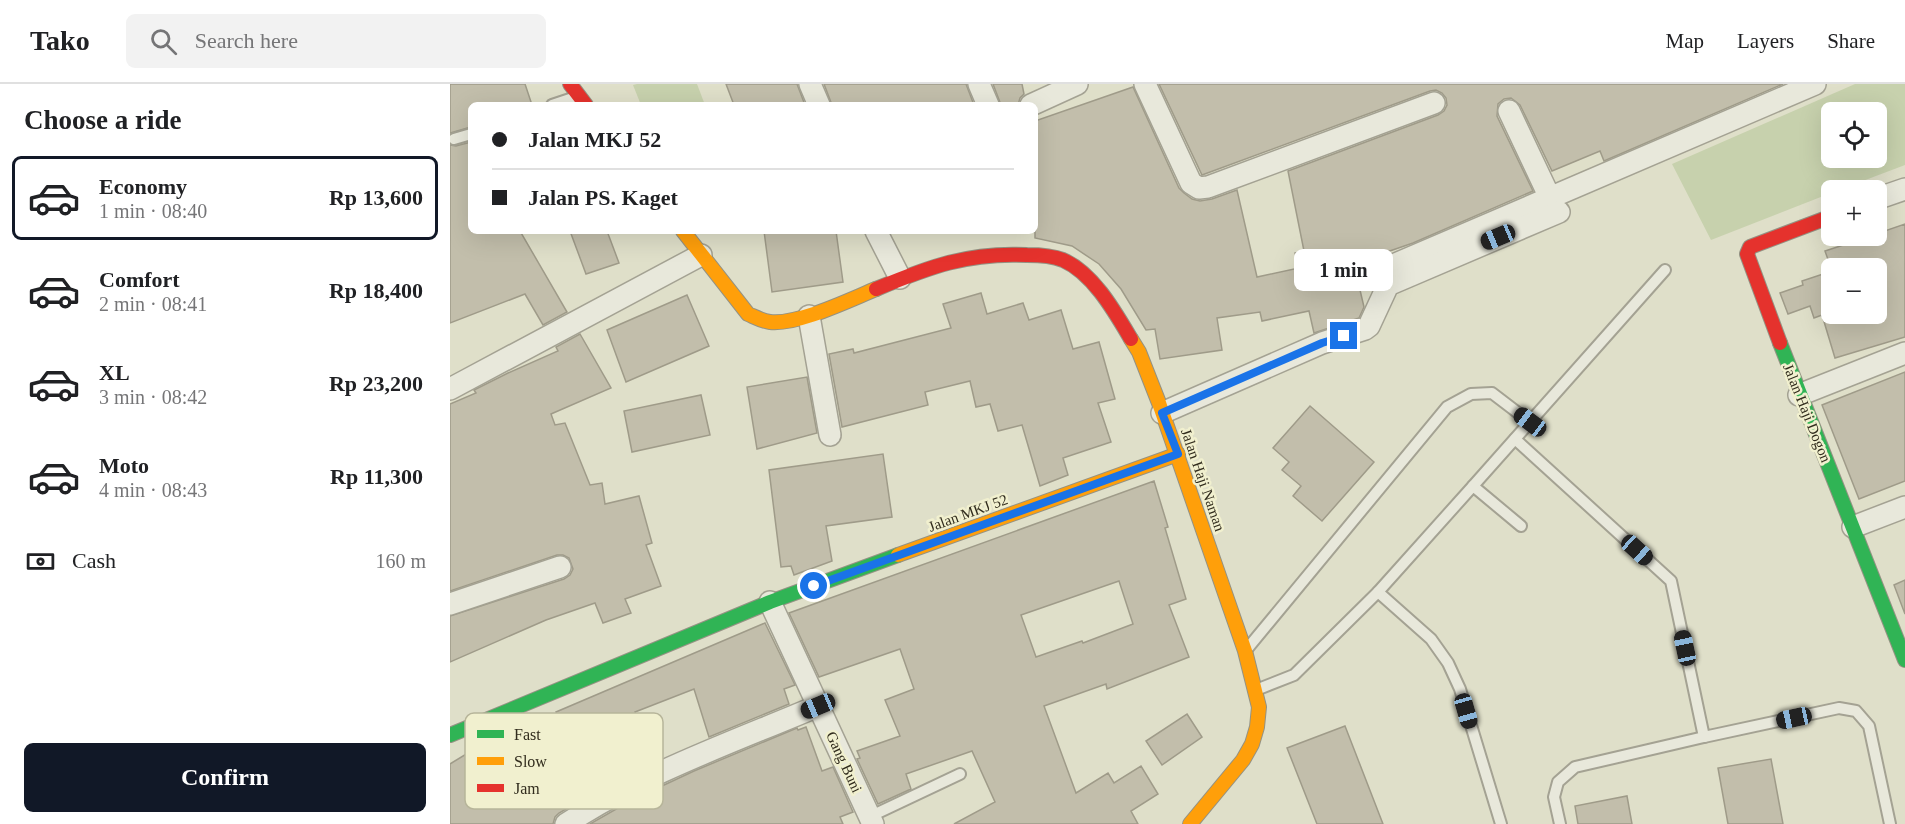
<!DOCTYPE html>
<meta charset="utf-8">
<style>
body{margin:0;font-family:"Times New Roman",serif;background:#f2f2f2;color:#202124;height:100vh;display:flex;flex-direction:column;font-size:22px;white-space:nowrap}
*{box-sizing:border-box;margin:0}
p{font-size:20px;color:#757577}
.icon{flex:none;width:33px;height:33px;fill:none;stroke:currentColor;stroke-width:2;stroke-linecap:round;stroke-linejoin:round}
.map{position:relative;flex:1;overflow:hidden}
.panel{display:flex;flex-direction:column;background:#fff;width:450px}
.panel>*{flex:none}
.banner{position:absolute;left:18px;top:18px;width:570px;height:132px;border-radius:9px;box-shadow:0 6px 24px #0002;display:grid;align-content:center;height:132px;padding:0 24px;background:#fff}
.controls{position:absolute;left:1371px;top:18px;display:grid;gap:12px}
.controls a{display:grid;place-items:center;width:66px;height:66px;border-radius:9px;background:#fff;box-shadow:0 6px 24px #0002;font-size:30px}
.end{position:absolute;width:27px;height:27px;margin:-14px;border:8px solid #1a73e8;background:#fff;box-shadow:0 0 0 3px #fff}
.from{border-radius:50%}
.bubble{position:absolute;height:42px;border-radius:9px;background:#fff;box-shadow:0 6px 24px #0002;font-size:20px;font-weight:800;line-height:42px;text-align:center}
.car{position:absolute;width:18px;height:36px;margin:-18px -9px;border-radius:8px;box-shadow:0 0 4px 2px #0007;background:linear-gradient(#222 24%,#8ab4d8 0 40%,#222 0 76%,#8ab4d8 0 86%,#222 0)}
.banner b{display:flex;align-items:center;gap:21px;height:57px;font-size:22px}
.banner b+b{border-top:2px solid #e0e0e0}
.banner i{width:15px;height:15px;background:#202124}
ul{padding:0;list-style:none}
li{display:flex;align-items:center;gap:18px;height:84px;margin:0 12px 9px;padding:0 12px;border:3px solid transparent;border-radius:9px}
li div{flex:1}
li b{display:block;font-size:22px}
li em{font-style:normal;font-weight:800}
li.current{border-color:#111827}
li>.icon{width:54px;height:54px;stroke-width:1.5}
h2{padding:0 24px;font-size:27px;line-height:72px}
.pay{display:flex;align-items:center;gap:15px;height:66px;padding:0 24px;font-size:22px}
.pay p{margin-inline-start:auto}
.button{display:flex;gap:12px;margin-top:auto;padding:12px 24px}
.button a{flex:1;height:69px;border-radius:9px;background:#111827;color:#fff;font-size:24px;font-weight:800;line-height:69px;text-align:center}
header{display:flex;align-items:center;gap:36px;box-sizing:border-box;height:84px;padding:0 30px;background:#fff;border-bottom:2px solid #e0e0e0}
header strong{font-size:28px}
nav{display:flex;gap:33px;margin-inline-start:auto;font-size:21px}
.search{width:420px;height:54px;background:#f2f2f2;display:flex;align-items:center;gap:15px;box-sizing:border-box;padding:0 21px;border-radius:9px;color:#757577;font-size:22px}
main{display:flex;flex:1;min-height:0}
.map>svg:first-child{display:block}
.green{fill:#c7d1ad;fill-rule:evenodd}
.building{fill:#c2beab;stroke:#9f9b89;stroke-width:1.5;fill-rule:evenodd}
.lines{fill:none;stroke-linecap:round;stroke-linejoin:round}
.lane-casing{stroke:#a4a293;stroke-width:14}
.street-casing{stroke:#a4a293;stroke-width:24}
.fast-casing{stroke:#949283;stroke-width:16}
.slow-casing{stroke:#949283;stroke-width:16}
.jam-casing{stroke:#949283;stroke-width:16}
.lane{stroke:#e8e8db;stroke-width:10}
.street{stroke:#e8e8db;stroke-width:21}
.fast{stroke:#30b455;stroke-width:14}
.slow{stroke:#ff9f0a;stroke-width:14}
.jam{stroke:#e5322d;stroke-width:14}
.route{stroke:#1a73e8;stroke-width:8}
.labels{text-anchor:middle;stroke-width:5;stroke-linejoin:round;paint-order:stroke}
.street-label{font-size:15px;fill:#312c1d;stroke:#f1f0cf}
.key{fill:#f1f0cf;stroke:#b7b59a;stroke-width:1.5}
.key-label{font-size:16px;fill:#312c1d}
</style>
<header>
<strong>Tako</strong>
<div class="search"><svg class="icon" aria-label="search" viewBox="0 0 24 24"><circle cx="10" cy="10" r="6"/><path d="M15 15l6 6"/></svg>Search here</div>
<nav><a>Map</a><a>Layers</a><a>Share</a></nav>
</header>
<main>
<section class="panel">
<h2>Choose a ride</h2>
<ul>
<li class="current"><svg class="icon" aria-label="car" viewBox="0 0 24 24"><path d="M5 17H2v-5l4-1 3-4h7l3 4 3 1v5h-3M9 17h6M6 11h13"/><circle cx="7" cy="17" r="2"/><circle cx="17" cy="17" r="2"/></svg><div><b>Economy</b><p>1 min · 08:40</p></div><em>Rp 13,600</em></li>
<li><svg class="icon" aria-label="car" viewBox="0 0 24 24"><path d="M5 17H2v-5l4-1 3-4h7l3 4 3 1v5h-3M9 17h6M6 11h13"/><circle cx="7" cy="17" r="2"/><circle cx="17" cy="17" r="2"/></svg><div><b>Comfort</b><p>2 min · 08:41</p></div><em>Rp 18,400</em></li>
<li><svg class="icon" aria-label="car" viewBox="0 0 24 24"><path d="M5 17H2v-5l4-1 3-4h7l3 4 3 1v5h-3M9 17h6M6 11h13"/><circle cx="7" cy="17" r="2"/><circle cx="17" cy="17" r="2"/></svg><div><b>XL</b><p>3 min · 08:42</p></div><em>Rp 23,200</em></li>
<li><svg class="icon" aria-label="car" viewBox="0 0 24 24"><path d="M5 17H2v-5l4-1 3-4h7l3 4 3 1v5h-3M9 17h6M6 11h13"/><circle cx="7" cy="17" r="2"/><circle cx="17" cy="17" r="2"/></svg><div><b>Moto</b><p>4 min · 08:43</p></div><em>Rp 11,300</em></li>
</ul>
<div class="pay"><svg class="icon" aria-label="cash" viewBox="0 0 24 24"><path d="M3 7h18v10H3z"/><circle cx="12" cy="12" r="2"/></svg>Cash<p>160 m</p></div>
<div class="button"><a>Confirm</a></div>
</section>
<div class="map">
<svg width="1455" height="740" viewBox="0 0 1455 740">
<rect width="100%" height="100%" fill="#dfdfc9"/>
<g class="green">
<polygon points="187,0 247,0 255,21 191,21 183,1"/>
<path d="M1405,0H1455V81L1389,106H1382L1381,109L1261,156L1222,80ZM1382,28H1426V74H1382Z"/>
</g>
<g class="building">
<polygon points="0,0 75,0 82,21 21,21 21,43 0,49"/>
<polygon points="276,0 347,0 355,21 284,21"/>
<polygon points="374,0 516,0 524,21 382,21"/>
<polygon points="543,0 572,0 574,10 570,14 568,21 551,21"/>
<polygon points="709,0 1333,0 1154,77 1150,67 1102,87 1070,21 1061,14 1054,15 1048,20 1047,32 1083,107 963,159 931,170 932,173 928,181 906,189 914,223 909,234 864,249 859,227 812,237 810,228 767,234 772,266 710,275 705,245 696,246 671,205 649,180 622,162 585,154 585,37 683,3 729,104 734,109 742,115 750,117 762,115 787,106 807,193 849,184 845,169 854,167 838,87 988,31 994,27 997,21 996,14 992,9 986,6 980,7 752,91"/>
<polygon points="21,58 21,147 70,147 117,228 93,241 75,210 0,239 0,61 6,62"/>
<polygon points="1455,140 1455,253 1385,274 1372,231 1364,234 1360,222 1338,230 1330,209 1353,201 1352,197 1382,187 1382,228 1376,230 1426,230 1426,184 1381,184 1375,167 1421,152 1426,152 1426,150"/>
<polygon points="120,147 157,147 169,179 136,190"/>
<polygon points="314,147 386,147 393,198 322,208"/>
<polygon points="531,209 537,230 573,219 579,236 611,226 623,265 649,258 665,315 648,319 661,358 613,374 618,391 590,402 572,341 548,347 540,320 526,323 520,297 475,308 478,321 392,343 379,270 403,265 404,269 501,244 493,220"/>
<polygon points="237,211 259,262 176,298 157,246"/>
<polygon points="130,250 161,304 101,330 105,341 115,339 140,401 152,399 155,420 189,412 202,459 196,461 211,502 175,515 181,529 153,539 145,519 96,536 0,578 0,532 114,495 120,491 123,485 119,474 113,471 107,471 0,507 0,320 26,309 24,306 58,289 108,267 106,263"/>
<polygon points="1455,288 1455,397 1409,415 1372,321"/>
<polygon points="357,293 367,349 307,365 297,303"/>
<polygon points="251,311 260,351 182,368 174,327"/>
<polygon points="860,322 924,378 872,437 843,412 851,402 832,386 839,378 823,364"/>
<polygon points="433,370 442,433 376,442 382,477 344,491 341,482 331,483 319,386"/>
<path d="M704,397L718,443L715,444L736,515L719,521L739,573L657,605L656,600L594,622L626,709L658,689L664,699L691,682L708,710L681,727L688,740H504L545,718L522,667L456,690L461,705L428,720L407,675L410,674L407,667L450,652L435,616L464,605L450,565L369,593L339,529ZM669,497L683,540L633,559L632,557L586,573L571,531Z"/>
<polygon points="1455,496 1455,530 1444,501"/>
<polygon points="315,539 345,601 334,605 339,620 259,653 244,605 185,628 203,678 140,711 109,729 105,733 103,740 0,740 0,680 26,664 30,672 58,657 59,660 108,633 106,628"/>
<polygon points="737,630 752,653 712,681 696,657"/>
<polygon points="895,642 933,740 867,740 837,664"/>
<polygon points="356,643 372,687 383,683 403,728 390,733 393,740 140,740 182,716 244,687 347,644 348,646"/>
<polygon points="1321,675 1333,740 1278,740 1268,684"/>
<polygon points="1177,712 1182,740 1128,740 1125,722"/>
</g>
<g class="lines">
<defs>
<g id="lane">
<polyline points="102,21 126,13"/>
<polyline points="4,55 21,50"/>
<polyline points="1065,355 1221,497 1254,653 1389,624 1406,627 1419,642 1440,740"/>
<polyline points="1023,402 1215,186"/>
<polyline points="928,508 981,555 998,579 1010,605 1051,740"/>
<polyline points="797,565 997,323 1021,310 1042,309 1080,338"/>
<polyline points="806,606 844,591 928,508 1023,402 1071,442"/>
<polyline points="419,733 510,690"/>
<polyline points="1110,740 1104,713 1108,698 1125,683 1254,653"/>
</g>
<g id="street">
<polyline points="360,0 369,21"/>
<polyline points="529,0 538,21"/>
<polyline points="695,0 741,99 749,104 758,103 984,19"/>
<polyline points="581,21 627,0"/>
<polyline points="1059,27 1100,114"/>
<polyline points="1426,115 1455,105"/>
<polyline points="426,147 450,194"/>
<polyline points="941,182 1365,0"/>
<polyline points="359,232 380,351"/>
<polyline points="0,305 251,171"/>
<polyline points="1349,311 1455,269"/>
<polyline points="712,329 872,259 915,245 919,242 938,201 1109,128"/>
<polyline points="1403,443 1455,423"/>
<polyline points="320,518 423,740"/>
<polyline points="0,520 110,483"/>
<path d="M116,740C194,689 283,658 368,622"/>
</g>
<g id="fast">
<polyline points="1330,259 1455,576"/>
<polyline points="0,651 320,518 448,471"/>
</g>
<g id="slow">
<path d="M233,147L298,230C305,233 312,237 320,238C348,241 399,216 426,205"/>
<polyline points="681,255 689,268 709,319 795,567 809,623 807,643 802,660 793,676 740,740"/>
<polyline points="448,471 728,370"/>
</g>
<g id="jam">
<polyline points="120,0 136,21"/>
<path d="M426,205C479,183 518,168 577,171C588,171 603,172 613,176C643,189 665,228 681,255"/>
<polyline points="1330,259 1297,170 1300,163 1382,132"/>
</g>
</defs>
<use href="#lane" class="lane-casing"/>
<use href="#street" class="street-casing"/>
<use href="#fast" class="fast-casing"/>
<use href="#slow" class="slow-casing"/>
<use href="#jam" class="jam-casing"/>
<use href="#lane" class="lane"/>
<use href="#street" class="street"/>
<use href="#fast" class="fast"/>
<use href="#slow" class="slow"/>
<use href="#jam" class="jam"/>
</g>
<g class="lines">
<polyline class="route" points="364,502 728,370 712,329 872,259 894,252"/>
</g>
<g class="labels">
<g class="street-label">
<text transform="translate(1357 329) rotate(68)" y="5">Jalan Haji Dogon</text>
<text transform="translate(753 396) rotate(71)" y="5">Jalan Haji Naman</text>
<text transform="translate(518 429) rotate(-20)" y="5">Jalan MKJ 52</text>
<text transform="translate(394 678) rotate(65)" y="5">Gang Buni</text>
</g>
</g>
<rect x="15" y="629" width="198" height="96" rx="9" class="key"/>
<rect x="27" y="646" width="27" height="8" fill="#30b455"/>
<rect x="27" y="673" width="27" height="8" fill="#ff9f0a"/>
<rect x="27" y="700" width="27" height="8" fill="#e5322d"/>
<g class="key-label">
<text x="64" y="656">Fast</text>
<text x="64" y="683">Slow</text>
<text x="64" y="710">Jam</text>
</g>
</svg>
<div class="controls">
<a><svg class="icon" aria-label="locate" viewBox="0 0 24 24"><circle cx="12" cy="12" r="6"/><path d="M12 2v4M12 18v4M2 12h4M18 12h4"/></svg></a>
<a>+</a>
<a>−</a>
</div>
<i class="end from" style="left:364px;top:502px"></i>
<i class="end" style="left:894px;top:252px"></i>
<div class="bubble" style="left:844px;top:165px;width:99px">1 min</div>
<i class="car" style="left:1048px;top:153px;rotate:247deg"></i>
<i class="car" style="left:1080px;top:338px;rotate:307deg"></i>
<i class="car" style="left:1187px;top:466px;rotate:132deg"></i>
<i class="car" style="left:1235px;top:564px;rotate:348deg"></i>
<i class="car" style="left:368px;top:622px;rotate:247deg"></i>
<i class="car" style="left:1016px;top:627px;rotate:164deg"></i>
<i class="car" style="left:1344px;top:634px;rotate:258deg"></i>
<div class="banner">
<b><i class="from"></i>Jalan MKJ 52</b>
<b><i></i>Jalan PS. Kaget</b>
</div>
</div>
</main>
